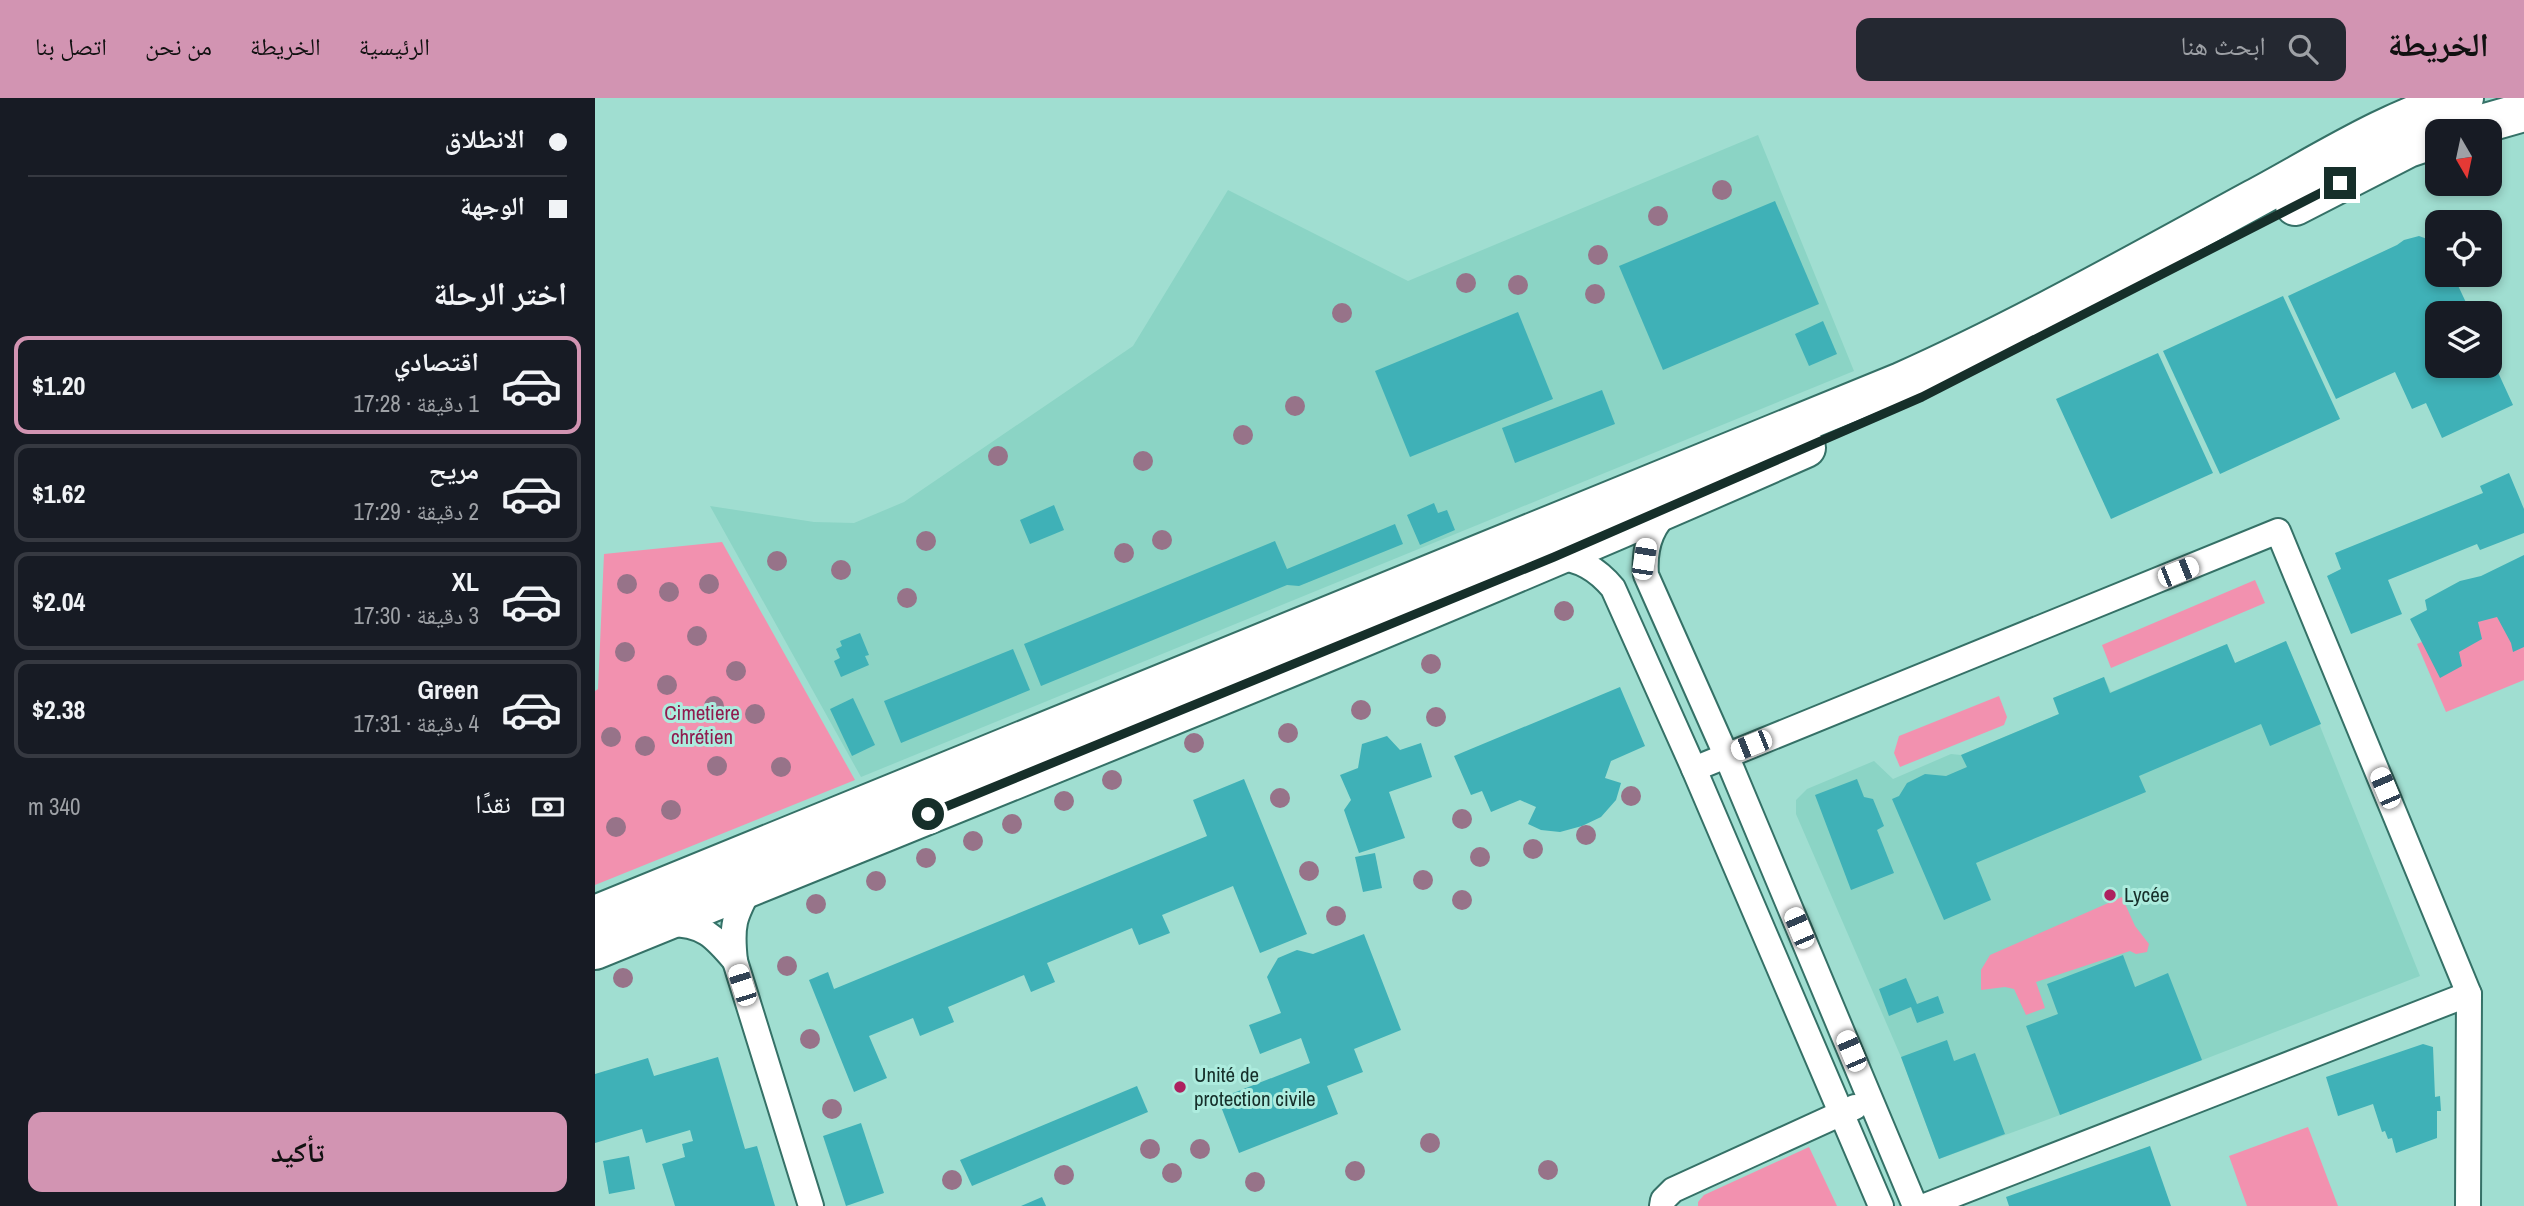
<!DOCTYPE html>
<html lang="ar">
<meta charset="utf-8">
<style>
body{margin:0;font-family:"Archivo Narrow","Noto Naskh Arabic",sans-serif;background:#242831;color:#f1f3f6;direction:rtl;height:100vh;display:flex;flex-direction:column;font-size:26px;white-space:nowrap}
*{box-sizing:border-box;margin:0}
p{font-size:23px;color:#9ea1a6}
.icon{flex:none;width:38px;height:38px;fill:none;stroke:currentColor;stroke-width:2;stroke-linecap:round;stroke-linejoin:round}
.map{position:relative;flex:1;overflow:hidden;direction:ltr}
.sheet{display:flex;flex-direction:column;background:#171b24;width:595px}
.sheet>*{flex:none}
.guide{display:grid;align-content:center;height:154px;padding:0 28px;background:#171b24}
.needle{width:46px;rotate:171deg}
.fabs{position:absolute;left:1830px;top:21px;display:grid;gap:14px}
.fabs a{display:grid;place-items:center;width:77px;height:77px;border-radius:14px;background:#171b24;box-shadow:0 4px 10px #0003;font-size:35px}
.end{position:absolute;width:32px;height:32px;margin:-16px;border:9px solid #162f2a;background:#fff;box-shadow:0 0 0 4px #fff}
.from{border-radius:50%}
.car{position:absolute;width:21px;height:42px;margin:-21px -10px;border-radius:9px;box-shadow:0 0 5px 2px #0007;background:linear-gradient(#fff 24%,#345 0 40%,#fff 0 76%,#345 0 86%,#fff 0)}
.guide b{display:flex;align-items:center;gap:24px;height:66px;font-size:26px}
.guide b+b{border-top:2px solid #363941}
.guide i{width:18px;height:18px;background:#f1f3f6}
ul{padding:0;list-style:none}
li{display:flex;align-items:center;gap:21px;height:98px;margin:0 14px 10px;padding:0 14px;border:4px solid #363941;border-radius:14px}
li div{flex:1}
li b{display:block;font-size:26px}
li em{font-style:normal;font-weight:700}
li.current{border-color:#d294b2}
li>.icon{width:63px;height:63px;stroke-width:1.5}
h2{padding:0 28px;font-size:32px;line-height:84px}
.pay{display:flex;align-items:center;gap:18px;height:77px;padding:0 28px;font-size:26px}
.pay p{margin-inline-start:auto}
.cta{display:flex;gap:14px;margin-top:auto;padding:14px 28px}
.cta a{flex:1;height:80px;border-radius:14px;background:#d294b2;color:#111;font-size:28px;font-weight:700;line-height:80px;text-align:center}
header{display:flex;align-items:center;gap:42px;box-sizing:border-box;height:98px;padding:0 35px;background:#d294b2;color:#111}
header strong{font-size:33px}
nav{display:flex;gap:38px;margin-inline-start:auto;font-size:24px}
.search{width:490px;height:63px;background:#242831;display:flex;align-items:center;gap:18px;box-sizing:border-box;padding:0 24px;border-radius:14px;color:#9ea1a6;font-size:26px}
main{display:flex;flex:1;min-height:0}
.map>svg:first-child{display:block}
.built{fill:#8bd4c5}
.green{fill:#f291af}
.building{fill:#3fb1b7}
.lines{fill:none;stroke-linecap:round;stroke-linejoin:round}
.minor-casing{stroke:#357167;stroke-width:28}
.trunk-casing{stroke:#357167;stroke-width:42}
.minor{stroke:#fff;stroke-width:24}
.trunk{stroke:#fff;stroke-width:38}
.tree{fill:#977389}
.route{stroke:#162f2a;stroke-width:9}
.poi-dot{fill:#ad215f;stroke:#adecde;stroke-width:2.5}
.labels{text-anchor:middle;stroke-width:6;stroke-linejoin:round;paint-order:stroke}
.park-label{font-size:21px;fill:#901b4e;stroke:#adecde}
.poi-label{font-size:21px;fill:#162f2a;stroke:#adecde;text-anchor:start}
</style>
<header>
<strong>الخريطة</strong>
<div class="search"><svg class="icon" aria-label="search" viewBox="0 0 24 24"><circle cx="10" cy="10" r="6"/><path d="M15 15l6 6"/></svg>ابحث هنا</div>
<nav><a>الرئيسية</a><a>الخريطة</a><a>من نحن</a><a>اتصل بنا</a></nav>
</header>
<main>
<div class="map">
<svg width="1929" height="1108" viewBox="0 0 1929 1108">
<rect width="100%" height="100%" fill="#a0ded1"/>
<g class="built">
<polygon points="1163,37 1259,273 266,679 115,408 219,424 259,425 309,404 538,248 633,92 813,183"/>
<polygon points="1691,543 1825,878 1465,1017 1344,1061 1306,959 1201,716 1201,702 1212,691 1279,663 1298,681 1356,656 1366,657 1464,616 1458,600 1509,579 1516,594 1632,546 1640,565"/>
</g>
<g class="green">
<polygon points="127,444 260,682 0,787 0,593 3,591 9,456"/>
<polygon points="1660,482 1670,505 1516,570 1507,547"/>
<polygon points="1929,501 1929,582 1851,614 1822,546"/>
<polygon points="1404,598 1412,619 1409,627 1305,669 1299,655 1304,638"/>
<polygon points="1527,799 1540,828 1554,846 1552,854 1541,856 1535,853 1441,884 1450,910 1431,917 1419,891 1410,889 1386,892 1386,872 1395,857"/>
<polygon points="1713,1029 1743,1108 1652,1108 1634,1058"/>
<polygon points="1214,1049 1242,1108 1103,1108 1103,1104 1109,1097"/>
</g>
<g class="building">
<polygon points="1180,103 1224,206 1068,272 1024,168"/>
<polygon points="1824,138 1843,145 1843,177 1858,177 1876,215 1843,215 1843,268 1895,268 1895,257 1918,307 1847,340 1831,305 1817,311 1800,274 1741,301 1693,198 1802,147 1809,142"/>
<polygon points="1688,198 1745,321 1625,376 1568,253"/>
<polygon points="923,214 958,301 815,359 780,273"/>
<polygon points="1228,223 1242,256 1214,268 1200,236"/>
<polygon points="1563,255 1618,375 1516,421 1461,301"/>
<polygon points="1007,292 1020,326 920,365 907,330"/>
<polygon points="1914,375 1929,411 1929,435 1885,452 1882,446 1793,482 1807,516 1756,536 1732,478 1746,471 1740,455 1888,395 1885,388"/>
<polygon points="839,405 843,415 852,412 860,432 825,447 812,417"/>
<polygon points="459,407 469,432 435,446 425,422"/>
<polygon points="800,426 808,446 704,488 692,487 446,588 429,546 680,443 692,471"/>
<polygon points="1929,457 1929,549 1918,554 1916,545 1902,519 1883,524 1887,541 1864,554 1867,568 1845,580 1815,521 1832,512 1830,502 1865,483 1886,478"/>
<polygon points="265,535 274,557 270,558 274,567 246,579 239,563 245,560 241,551 247,548 245,543"/>
<polygon points="1691,543 1726,626 1675,648 1666,626 1544,678 1551,694 1381,765 1396,802 1349,822 1297,701 1304,698 1312,685 1330,676 1351,678 1372,669 1366,657 1464,616 1458,600 1509,579 1515,595 1632,546 1640,565"/>
<polygon points="418,551 435,592 306,645 289,603"/>
<polygon points="1025,589 1050,648 1016,663 1010,680 1026,685 1021,702 1006,719 987,728 965,734 946,732 933,726 941,709 925,702 896,714 887,693 876,697 859,658"/>
<polygon points="258,600 280,647 257,658 235,611"/>
<polygon points="792,638 805,652 826,645 837,679 794,694 810,740 764,755 749,712 756,702 745,677 763,670 767,646"/>
<polygon points="649,681 712,836 665,855 638,788 567,817 575,835 544,847 537,830 452,865 460,884 436,894 429,877 353,909 359,924 325,938 318,920 274,938 292,980 259,994 214,882 233,874 239,891 612,738 598,702"/>
<polygon points="1262,681 1269,699 1278,701 1289,728 1282,732 1299,775 1256,792 1220,697"/>
<polygon points="780,755 787,790 768,794 760,759"/>
<polygon points="769,836 806,932 759,951 768,974 732,988 743,1016 644,1055 623,1001 715,965 706,940 665,956 654,927 686,915 672,879 683,860 702,852 718,856"/>
<polygon points="1528,857 1540,889 1573,875 1607,962 1465,1017 1431,928 1463,916 1452,886"/>
<polygon points="1311,880 1322,906 1343,898 1349,915 1322,925 1316,909 1294,918 1284,891"/>
<polygon points="1352,942 1359,963 1380,955 1410,1036 1344,1061 1306,959"/>
<polygon points="1828,946 1838,949 1840,999 1845,998 1846,1013 1842,1013 1842,1040 1801,1055 1797,1040 1793,1041 1790,1033 1787,1034 1778,1006 1743,1018 1731,979"/>
<polygon points="123,959 150,1051 162,1048 180,1108 80,1108 67,1066 90,1059 87,1046 98,1043 95,1032 51,1045 47,1031 0,1045 0,976 53,960 59,978"/>
<polygon points="542,988 553,1014 377,1088 365,1062"/>
<polygon points="266,1025 289,1095 251,1108 228,1038"/>
<polygon points="1555,1048 1576,1108 1414,1108 1411,1099"/>
<polygon points="34,1058 40,1091 14,1096 8,1063"/>
<polygon points="447,1099 451,1108 426,1108"/>
</g>
<g class="lines">
<defs>
<g id="minor">
<path d="M1075,412C1054,429 1049,452 1051,477L1131,657L1320,1108"/>
<path d="M960,459C985,461 1002,471 1018,490L1099,671L1286,1108"/>
<polyline points="1099,671 1683,433 1874,896 1873,1108"/>
<path d="M156,788C139,819 136,827 140,863L216,1108"/>
<path d="M74,826C108,826 119,838 140,863"/>
<polyline points="1067,1108 1068,1102 1078,1092 1260,1009"/>
<polyline points="1330,1108 1874,896"/>
</g>
<g id="trunk">
<polyline points="1862,33 1929,14"/>
<polyline points="1700,108 1813,50 1843,40"/>
<path d="M0,817L1306,284C1427,230 1543,164 1659,101C1726,65 1795,20 1869,0"/>
<path d="M0,852C404,687 811,527 1211,350"/>
</g>
</defs>
<use href="#minor" class="minor-casing"/>
<use href="#trunk" class="trunk-casing"/>
<use href="#minor" class="minor"/>
<use href="#trunk" class="trunk"/>
</g>
<g class="tree">
<circle cx="1127" cy="92" r="10"/>
<circle cx="1063" cy="118" r="10"/>
<circle cx="1003" cy="157" r="10"/>
<circle cx="871" cy="185" r="10"/>
<circle cx="923" cy="187" r="10"/>
<circle cx="1000" cy="196" r="10"/>
<circle cx="747" cy="215" r="10"/>
<circle cx="700" cy="308" r="10"/>
<circle cx="648" cy="337" r="10"/>
<circle cx="403" cy="358" r="10"/>
<circle cx="548" cy="363" r="10"/>
<circle cx="567" cy="442" r="10"/>
<circle cx="331" cy="443" r="10"/>
<circle cx="529" cy="455" r="10"/>
<circle cx="182" cy="463" r="10"/>
<circle cx="246" cy="472" r="10"/>
<circle cx="32" cy="486" r="10"/>
<circle cx="114" cy="486" r="10"/>
<circle cx="74" cy="494" r="10"/>
<circle cx="312" cy="500" r="10"/>
<circle cx="969" cy="513" r="10"/>
<circle cx="102" cy="538" r="10"/>
<circle cx="30" cy="554" r="10"/>
<circle cx="836" cy="566" r="10"/>
<circle cx="141" cy="573" r="10"/>
<circle cx="72" cy="587" r="10"/>
<circle cx="119" cy="608" r="10"/>
<circle cx="766" cy="612" r="10"/>
<circle cx="160" cy="616" r="10"/>
<circle cx="841" cy="619" r="10"/>
<circle cx="693" cy="635" r="10"/>
<circle cx="16" cy="639" r="10"/>
<circle cx="599" cy="645" r="10"/>
<circle cx="50" cy="648" r="10"/>
<circle cx="122" cy="668" r="10"/>
<circle cx="186" cy="669" r="10"/>
<circle cx="517" cy="682" r="10"/>
<circle cx="1036" cy="698" r="10"/>
<circle cx="685" cy="700" r="10"/>
<circle cx="469" cy="703" r="10"/>
<circle cx="76" cy="712" r="10"/>
<circle cx="867" cy="721" r="10"/>
<circle cx="417" cy="726" r="10"/>
<circle cx="21" cy="729" r="10"/>
<circle cx="991" cy="737" r="10"/>
<circle cx="378" cy="743" r="10"/>
<circle cx="938" cy="751" r="10"/>
<circle cx="885" cy="759" r="10"/>
<circle cx="331" cy="760" r="10"/>
<circle cx="714" cy="773" r="10"/>
<circle cx="828" cy="782" r="10"/>
<circle cx="281" cy="783" r="10"/>
<circle cx="867" cy="802" r="10"/>
<circle cx="221" cy="806" r="10"/>
<circle cx="741" cy="818" r="10"/>
<circle cx="192" cy="868" r="10"/>
<circle cx="28" cy="880" r="10"/>
<circle cx="215" cy="941" r="10"/>
<circle cx="237" cy="1011" r="10"/>
<circle cx="835" cy="1045" r="10"/>
<circle cx="555" cy="1051" r="10"/>
<circle cx="605" cy="1051" r="10"/>
<circle cx="953" cy="1072" r="10"/>
<circle cx="760" cy="1073" r="10"/>
<circle cx="577" cy="1075" r="10"/>
<circle cx="469" cy="1077" r="10"/>
<circle cx="357" cy="1082" r="10"/>
<circle cx="660" cy="1084" r="10"/>
</g>
<g class="lines">
<polyline class="route" points="333,716 959,459 1327,299 1745,85"/>
</g>
<g class="poi-dot">
<circle cx="1515" cy="797" r="7"/>
<circle cx="585" cy="989" r="7"/>
</g>
<g class="labels">
<g class="park-label">
<text x="107" y="622">Cimetiere<tspan x="107" dy="24">chrétien</tspan></text>
</g>
<g class="poi-label">
<text x="1529" y="804">Lycée</text>
<text x="599" y="984">Unité de<tspan x="599" dy="24">protection civile</tspan></text>
</g>
</g>
</svg>
<div class="fabs">
<a><svg class="needle" viewBox="-14 -14 28 28"><path d="M0-13l5 13h-10z" fill="#e53935"/><path d="M0 13l5-13h-10z" fill="#9ea1a6"/></svg></a>
<a><svg class="icon" aria-label="locate" viewBox="0 0 24 24"><circle cx="12" cy="12" r="6"/><path d="M12 2v4M12 18v4M2 12h4M18 12h4"/></svg></a>
<a><svg class="icon" aria-label="layers" viewBox="0 0 24 24"><path d="M12 4l9 5-9 5-9-5zM3 14l9 5 9-5"/></svg></a>
</div>
<i class="end from" style="left:333px;top:716px"></i>
<i class="end" style="left:1745px;top:85px"></i>
<i class="car" style="left:1049px;top:461px;rotate:9deg"></i>
<i class="car" style="left:1583px;top:474px;rotate:68deg"></i>
<i class="car" style="left:1156px;top:647px;rotate:248deg"></i>
<i class="car" style="left:1790px;top:690px;rotate:337deg"></i>
<i class="car" style="left:1204px;top:830px;rotate:337deg"></i>
<i class="car" style="left:147px;top:887px;rotate:342deg"></i>
<i class="car" style="left:1256px;top:953px;rotate:337deg"></i>
</div>
<section class="sheet">
<div class="guide">
<b><i class="from"></i>الانطلاق</b>
<b><i></i>الوجهة</b>
</div>
<h2>اختر الرحلة</h2>
<ul>
<li class="current"><svg class="icon" aria-label="car" viewBox="0 0 24 24"><path d="M5 17H2v-5l4-1 3-4h7l3 4 3 1v5h-3M9 17h6M6 11h13"/><circle cx="7" cy="17" r="2"/><circle cx="17" cy="17" r="2"/></svg><div><b>اقتصادي</b><p>1 دقيقة · 17:28</p></div><em>$1.20</em></li>
<li><svg class="icon" aria-label="car" viewBox="0 0 24 24"><path d="M5 17H2v-5l4-1 3-4h7l3 4 3 1v5h-3M9 17h6M6 11h13"/><circle cx="7" cy="17" r="2"/><circle cx="17" cy="17" r="2"/></svg><div><b>مريح</b><p>2 دقيقة · 17:29</p></div><em>$1.62</em></li>
<li><svg class="icon" aria-label="car" viewBox="0 0 24 24"><path d="M5 17H2v-5l4-1 3-4h7l3 4 3 1v5h-3M9 17h6M6 11h13"/><circle cx="7" cy="17" r="2"/><circle cx="17" cy="17" r="2"/></svg><div><b>XL</b><p>3 دقيقة · 17:30</p></div><em>$2.04</em></li>
<li><svg class="icon" aria-label="car" viewBox="0 0 24 24"><path d="M5 17H2v-5l4-1 3-4h7l3 4 3 1v5h-3M9 17h6M6 11h13"/><circle cx="7" cy="17" r="2"/><circle cx="17" cy="17" r="2"/></svg><div><b>Green</b><p>4 دقيقة · 17:31</p></div><em>$2.38</em></li>
</ul>
<div class="pay"><svg class="icon" aria-label="cash" viewBox="0 0 24 24"><path d="M3 7h18v10H3z"/><circle cx="12" cy="12" r="2"/></svg>نقدًا<p>340 m</p></div>
<div class="cta"><a>تأكيد</a></div>
</section>
</main>
